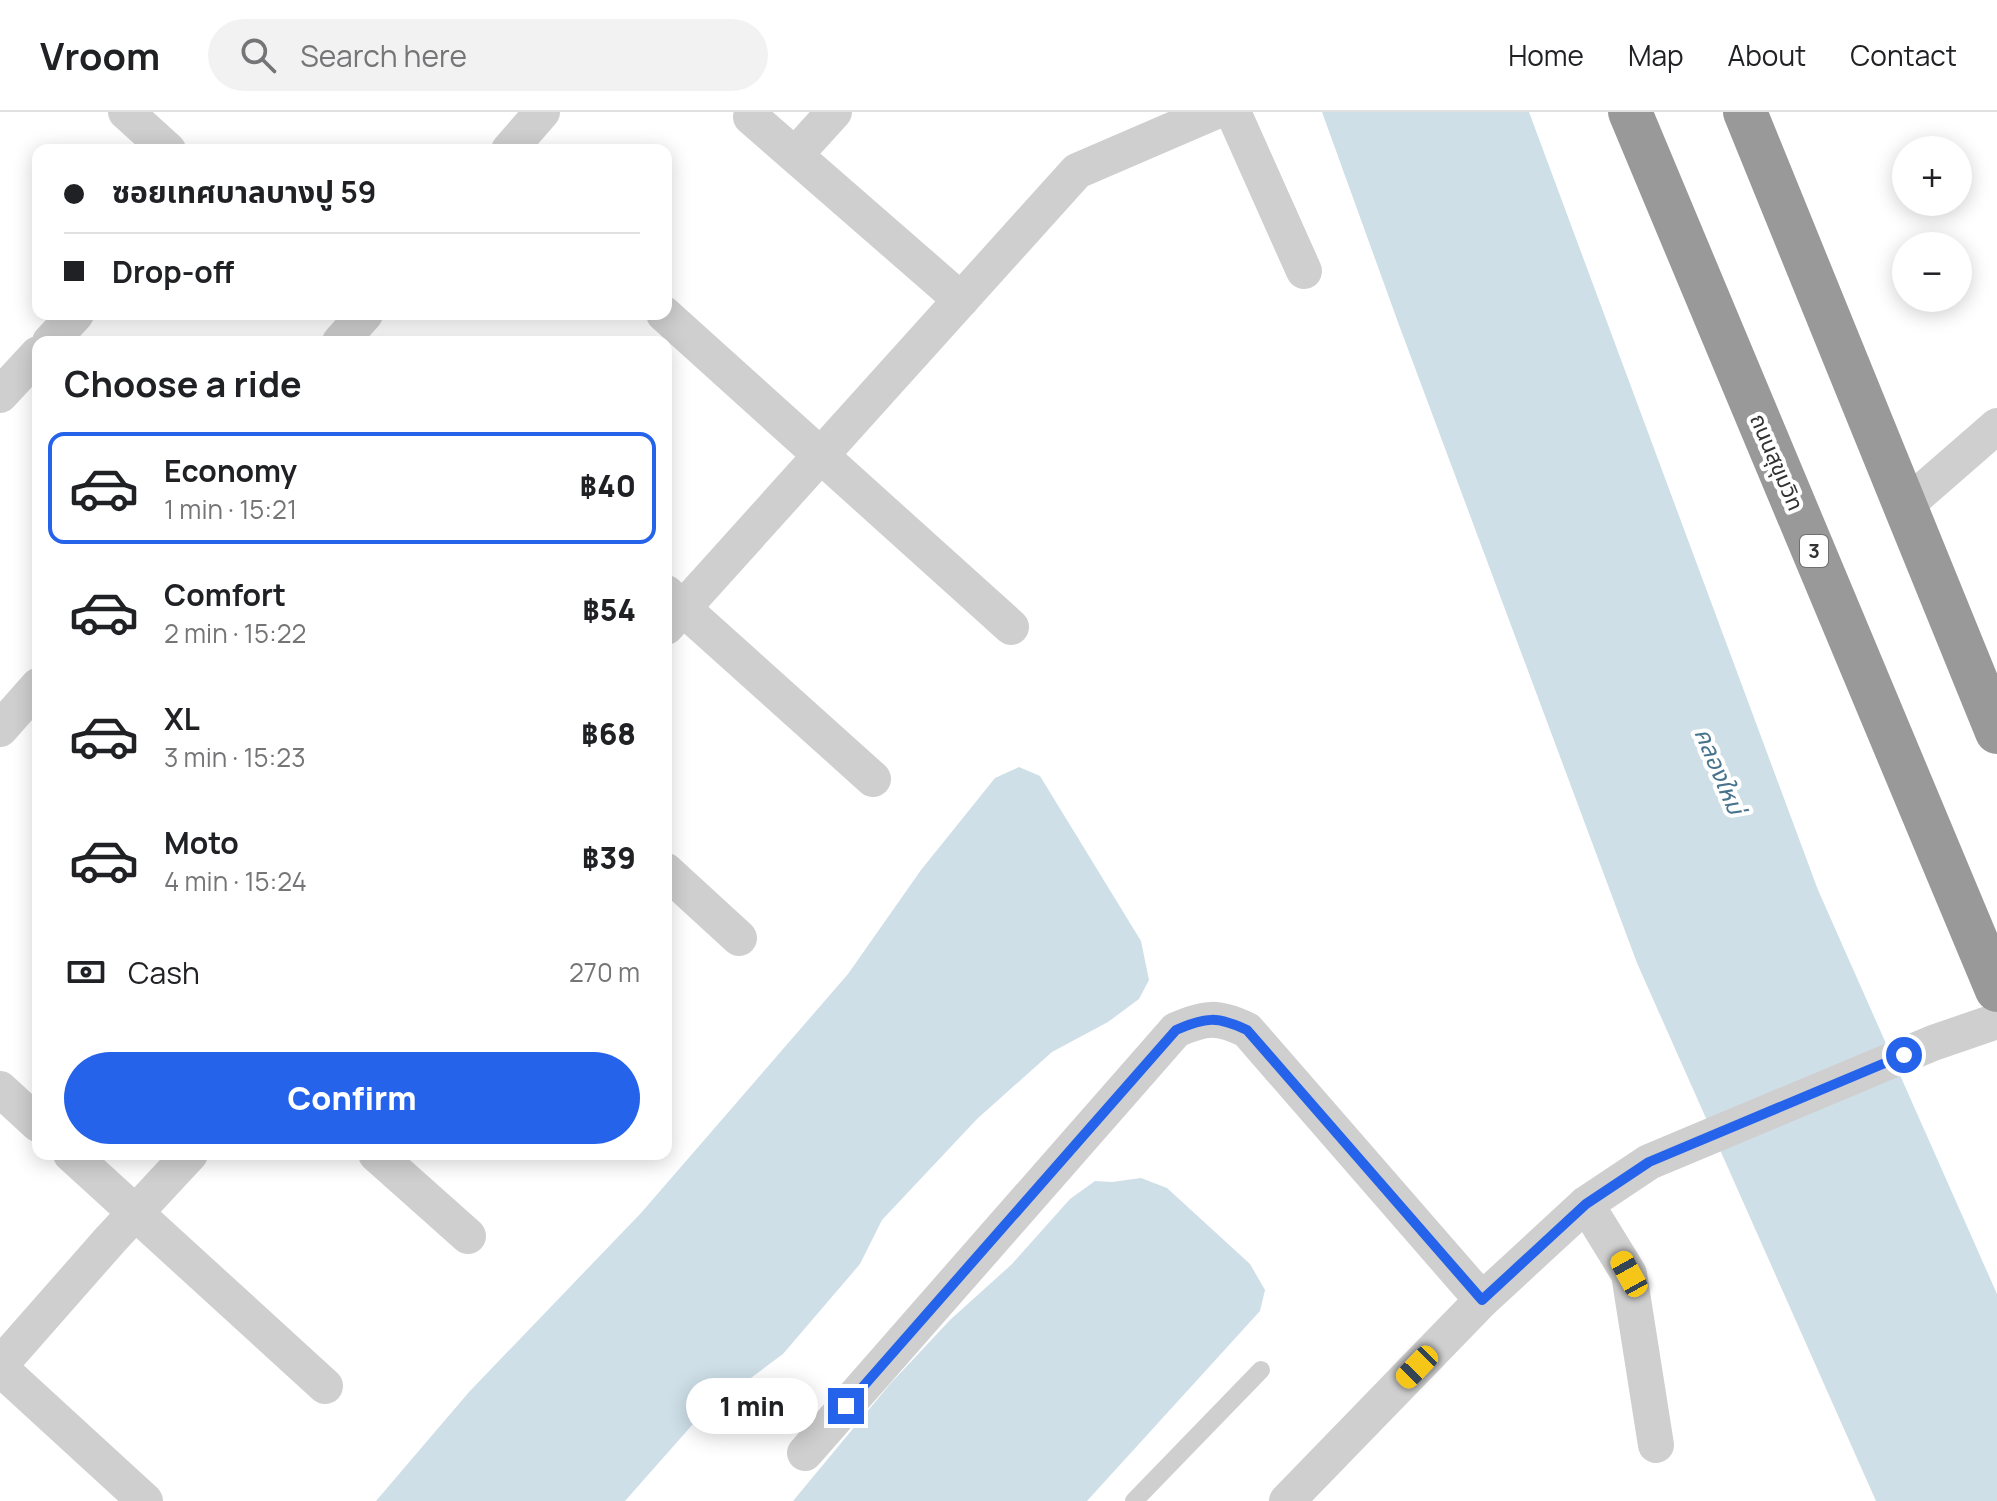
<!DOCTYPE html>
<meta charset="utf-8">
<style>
body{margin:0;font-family:Manrope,"Noto Sans Thai",sans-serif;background:#f2f2f2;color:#202124;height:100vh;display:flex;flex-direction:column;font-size:30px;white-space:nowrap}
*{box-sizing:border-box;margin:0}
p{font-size:26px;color:#757577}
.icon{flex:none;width:44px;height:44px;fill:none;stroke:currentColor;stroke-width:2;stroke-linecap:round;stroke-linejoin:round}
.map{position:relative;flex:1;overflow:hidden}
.panel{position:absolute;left:32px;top:224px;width:640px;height:824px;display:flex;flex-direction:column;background:#fff;border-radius:16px;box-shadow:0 4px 20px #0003}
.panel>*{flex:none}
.top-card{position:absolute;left:32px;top:32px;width:640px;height:176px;border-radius:16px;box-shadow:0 4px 20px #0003;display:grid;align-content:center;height:176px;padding:0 32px;background:#fff}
.controls{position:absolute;left:1892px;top:24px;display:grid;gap:16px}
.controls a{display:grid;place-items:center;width:80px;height:80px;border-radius:50%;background:#fff;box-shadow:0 4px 20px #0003;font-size:40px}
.end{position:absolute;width:36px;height:36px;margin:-18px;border:10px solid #2563eb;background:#fff;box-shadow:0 0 0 4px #fff}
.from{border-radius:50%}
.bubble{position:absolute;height:56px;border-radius:28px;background:#fff;box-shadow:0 4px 20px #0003;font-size:26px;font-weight:800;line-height:56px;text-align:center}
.car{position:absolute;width:24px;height:48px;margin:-24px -12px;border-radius:10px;box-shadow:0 0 6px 2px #0007;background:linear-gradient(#f5c518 24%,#345 0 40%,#f5c518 0 76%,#345 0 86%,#f5c518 0)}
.top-card b{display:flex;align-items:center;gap:28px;height:76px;font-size:30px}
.top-card b+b{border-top:2px solid #e0e0e0}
.top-card i{width:20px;height:20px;background:#202124}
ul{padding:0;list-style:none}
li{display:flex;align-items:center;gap:24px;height:112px;margin:0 16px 12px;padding:0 16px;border:4px solid transparent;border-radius:16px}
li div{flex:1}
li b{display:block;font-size:30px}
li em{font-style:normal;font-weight:800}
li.on{border-color:#2563eb}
li>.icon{width:72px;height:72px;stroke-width:1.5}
h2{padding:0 32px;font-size:36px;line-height:96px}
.pay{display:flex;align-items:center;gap:20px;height:88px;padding:0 32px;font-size:30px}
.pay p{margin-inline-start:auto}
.action{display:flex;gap:16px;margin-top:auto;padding:16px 32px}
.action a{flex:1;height:92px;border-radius:48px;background:#2563eb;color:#fff;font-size:32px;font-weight:800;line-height:92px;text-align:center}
header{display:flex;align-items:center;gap:48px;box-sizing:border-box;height:112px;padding:0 40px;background:#fff;border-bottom:2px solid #e0e0e0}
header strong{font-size:38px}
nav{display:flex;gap:44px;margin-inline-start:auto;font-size:28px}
.search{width:560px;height:72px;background:#f2f2f2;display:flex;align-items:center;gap:20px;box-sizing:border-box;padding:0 28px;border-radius:44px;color:#757577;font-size:30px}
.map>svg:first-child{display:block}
.water{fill:#cedfe8}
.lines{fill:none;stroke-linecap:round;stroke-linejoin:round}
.lane{stroke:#cfcfcf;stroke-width:18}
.street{stroke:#cfcfcf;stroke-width:36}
.highway{stroke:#999;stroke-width:44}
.route{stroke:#2563eb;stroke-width:10}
.labels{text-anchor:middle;stroke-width:8;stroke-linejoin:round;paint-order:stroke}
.shield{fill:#fff;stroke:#707070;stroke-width:2}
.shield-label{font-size:20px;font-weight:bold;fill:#323232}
.street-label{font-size:22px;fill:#323232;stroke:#fff}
.water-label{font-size:24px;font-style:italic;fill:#47738d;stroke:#fff}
</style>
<header>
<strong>Vroom</strong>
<div class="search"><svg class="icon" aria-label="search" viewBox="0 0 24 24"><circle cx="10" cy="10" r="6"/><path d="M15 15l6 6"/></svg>Search here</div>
<nav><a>Home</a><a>Map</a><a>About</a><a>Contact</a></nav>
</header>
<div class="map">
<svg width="1997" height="1389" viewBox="0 0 1997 1389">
<rect width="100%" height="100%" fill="#fff"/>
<g class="water">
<polygon points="1322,0 1529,0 1818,778 1997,1182 1997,1389 1876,1389 1637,851 1399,213"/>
<polygon points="1019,655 1040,664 1141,829 1149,868 1139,887 1108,910 1052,940 977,1007 882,1108 860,1152 783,1242 701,1303 625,1389 376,1389 469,1280 641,1101 848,862 921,758 995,666"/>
<polygon points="1141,1066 1167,1076 1250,1152 1265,1178 1260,1199 1087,1389 793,1389 890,1272 950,1208 1012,1152 1070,1087 1095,1069 1112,1070"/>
</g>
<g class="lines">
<polyline class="lane" points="1134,1389 1261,1258"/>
<g class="street">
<polyline points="126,0 168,38"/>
<polyline points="1233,0 1304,159"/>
<polyline points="751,5 961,188"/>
<polyline points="509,38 542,0"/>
<polyline points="795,43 834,0"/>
<polyline points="664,202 1011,515"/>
<polyline points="50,230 76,202"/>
<polyline points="340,230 365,202"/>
<polyline points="0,283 38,242"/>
<polyline points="1905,394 1997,314"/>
<polyline points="666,481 873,667"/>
<polyline points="666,515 1077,59 1214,0"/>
<polyline points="0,617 38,574"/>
<polyline points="666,759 739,826"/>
<polyline points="0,977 38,1012"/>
<polyline points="71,1042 325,1274"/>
<polyline points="376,1042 468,1124"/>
<polyline points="1586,1092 1629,1162 1656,1333"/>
<polyline points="0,1253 110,1128 190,1042"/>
<polyline points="0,1256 145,1389"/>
<path d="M805,1341L1176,918C1206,905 1217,904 1247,918L1482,1188"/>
<polyline points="1287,1389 1482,1188 1586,1092 1649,1050 1933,931 1997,909"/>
</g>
<g class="highway">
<polyline points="1630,0 1997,878"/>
<polyline points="1745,0 1997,620"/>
</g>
</g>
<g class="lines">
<path class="route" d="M846,1294L1176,918C1206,905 1217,904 1247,918L1482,1188L1586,1092L1649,1050L1904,943"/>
</g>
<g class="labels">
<rect class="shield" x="1800" y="423" width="28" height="32" rx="6"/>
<g class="shield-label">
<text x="1814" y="446">3</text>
</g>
<g class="street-label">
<text transform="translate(1777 350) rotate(67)" y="8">ถนนสุขุมวิท</text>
</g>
<g class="water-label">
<text transform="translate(1719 659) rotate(67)" y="8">คลองใหม่</text>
</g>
</g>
</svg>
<div class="controls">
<a>+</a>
<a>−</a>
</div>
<i class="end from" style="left:1904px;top:943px"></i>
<i class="end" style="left:846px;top:1294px"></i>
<div class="bubble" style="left:686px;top:1266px;width:132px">1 min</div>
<i class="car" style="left:1629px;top:1162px;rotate:331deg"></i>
<i class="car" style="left:1417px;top:1255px;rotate:224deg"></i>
<div class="top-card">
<b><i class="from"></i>ซอยเทศบาลบางปู 59</b>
<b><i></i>Drop-off</b>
</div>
<section class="panel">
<h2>Choose a ride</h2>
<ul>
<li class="on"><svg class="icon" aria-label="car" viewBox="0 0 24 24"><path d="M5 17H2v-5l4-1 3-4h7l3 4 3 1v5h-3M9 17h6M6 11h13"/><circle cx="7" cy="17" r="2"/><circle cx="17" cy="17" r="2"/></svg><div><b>Economy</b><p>1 min · 15:21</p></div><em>฿40</em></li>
<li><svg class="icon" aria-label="car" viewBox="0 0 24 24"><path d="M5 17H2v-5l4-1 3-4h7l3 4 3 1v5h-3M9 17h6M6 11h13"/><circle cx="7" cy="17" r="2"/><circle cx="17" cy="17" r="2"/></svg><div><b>Comfort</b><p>2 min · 15:22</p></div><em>฿54</em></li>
<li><svg class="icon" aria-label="car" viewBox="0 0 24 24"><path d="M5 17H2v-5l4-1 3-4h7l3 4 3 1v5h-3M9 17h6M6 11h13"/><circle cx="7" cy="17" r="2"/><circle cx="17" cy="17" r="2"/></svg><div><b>XL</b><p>3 min · 15:23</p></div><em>฿68</em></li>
<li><svg class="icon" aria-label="car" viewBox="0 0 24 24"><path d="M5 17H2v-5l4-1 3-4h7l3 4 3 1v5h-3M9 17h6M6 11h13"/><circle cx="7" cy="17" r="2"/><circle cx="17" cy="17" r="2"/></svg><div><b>Moto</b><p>4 min · 15:24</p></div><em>฿39</em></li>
</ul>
<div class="pay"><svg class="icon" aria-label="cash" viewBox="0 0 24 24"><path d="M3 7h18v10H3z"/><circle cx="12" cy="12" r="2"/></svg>Cash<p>270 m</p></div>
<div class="action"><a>Confirm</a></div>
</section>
</div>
